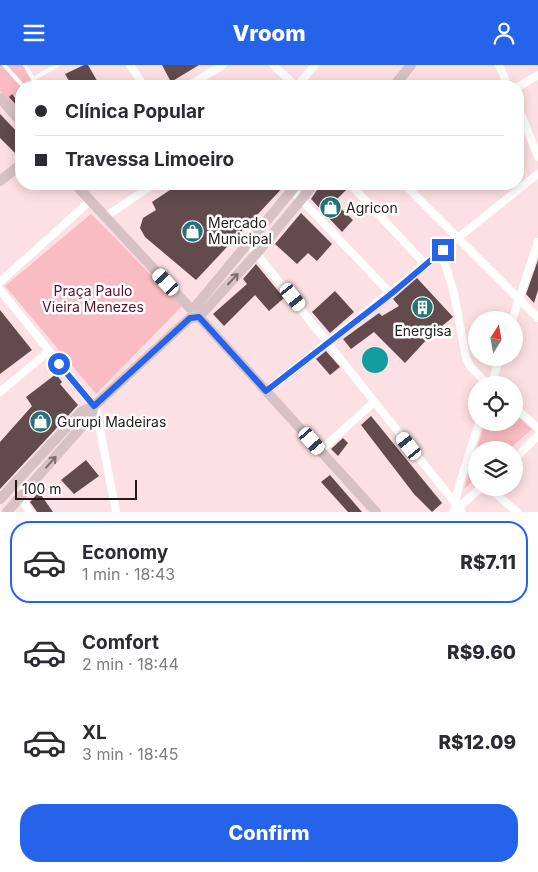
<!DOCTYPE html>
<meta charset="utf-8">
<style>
body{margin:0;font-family:Inter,sans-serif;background:#f2f2f3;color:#2b2b33;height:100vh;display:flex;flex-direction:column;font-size:19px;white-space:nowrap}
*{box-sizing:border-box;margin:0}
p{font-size:16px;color:#7c7c81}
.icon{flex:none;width:28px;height:28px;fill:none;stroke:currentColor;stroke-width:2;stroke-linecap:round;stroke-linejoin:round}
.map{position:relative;height:447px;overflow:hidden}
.panel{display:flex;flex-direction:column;background:#fff;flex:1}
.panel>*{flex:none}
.top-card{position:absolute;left:15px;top:15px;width:509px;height:110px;border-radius:20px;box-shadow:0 2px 12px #0003;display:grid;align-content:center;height:110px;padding:0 20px;background:#fff}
.needle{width:32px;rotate:11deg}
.tools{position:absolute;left:468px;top:246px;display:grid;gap:10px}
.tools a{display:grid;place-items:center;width:55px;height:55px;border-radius:50%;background:#fff;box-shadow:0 2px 12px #0003;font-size:25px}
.scale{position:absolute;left:15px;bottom:12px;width:122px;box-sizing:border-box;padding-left:5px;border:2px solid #23191a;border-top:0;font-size:14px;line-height:18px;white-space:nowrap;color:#23191a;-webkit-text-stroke:4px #fff;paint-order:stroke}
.end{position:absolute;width:22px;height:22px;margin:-11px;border:6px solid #2563eb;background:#fff;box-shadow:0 0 0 2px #fff}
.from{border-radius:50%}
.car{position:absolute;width:15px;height:30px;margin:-15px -8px;border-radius:6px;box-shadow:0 0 4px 1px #0007;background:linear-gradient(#fff 24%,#345 0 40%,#fff 0 76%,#345 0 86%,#fff 0)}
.top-card b{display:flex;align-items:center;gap:18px;height:48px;font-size:19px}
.top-card b+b{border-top:1px solid #e1e1e2}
.top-card i{width:12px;height:12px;background:#2b2b33}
ul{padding:9px 0 0;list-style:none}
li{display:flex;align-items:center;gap:15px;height:82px;margin:0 10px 8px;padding:0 10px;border:2px solid transparent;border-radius:20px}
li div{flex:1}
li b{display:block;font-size:19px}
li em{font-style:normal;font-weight:800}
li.active{border-color:#2563eb}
li>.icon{width:45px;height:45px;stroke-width:1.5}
.action{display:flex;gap:10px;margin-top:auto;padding:10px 20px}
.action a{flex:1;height:58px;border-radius:20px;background:#2563eb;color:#fff;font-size:20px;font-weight:800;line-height:58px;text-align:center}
header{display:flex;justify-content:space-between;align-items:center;height:65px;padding:0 20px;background:#2563eb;color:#fff;font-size:22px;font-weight:800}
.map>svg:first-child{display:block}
.green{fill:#f9bcc3}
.water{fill:#129ea1}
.building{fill:#624a4d}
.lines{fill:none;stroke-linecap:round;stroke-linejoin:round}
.lane{stroke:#fff;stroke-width:4}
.street{stroke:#fff;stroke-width:8}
.secondary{stroke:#d7c1c3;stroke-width:10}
.oneway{stroke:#7d6d6e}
.route{stroke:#2563eb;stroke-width:6}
.labels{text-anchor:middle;stroke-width:5;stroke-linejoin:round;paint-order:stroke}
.poi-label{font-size:14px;fill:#23191a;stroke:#fff;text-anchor:start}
.park-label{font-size:14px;fill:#5d1125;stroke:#fff}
</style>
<header><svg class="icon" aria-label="menu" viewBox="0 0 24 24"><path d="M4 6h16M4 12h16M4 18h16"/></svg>Vroom<svg class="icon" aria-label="person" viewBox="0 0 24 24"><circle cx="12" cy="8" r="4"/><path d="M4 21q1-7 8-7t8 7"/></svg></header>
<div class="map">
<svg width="538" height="447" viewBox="0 0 538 447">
<rect width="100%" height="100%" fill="#fde0e3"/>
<g class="green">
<polygon points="0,0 26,0 39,21 21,21 21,50 0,26"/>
<polygon points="91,149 182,241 96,329 5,221"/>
<polygon points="514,348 532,364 508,385 476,385 476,413 464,424 485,358 514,358"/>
</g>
<circle class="water" cx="375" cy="295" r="13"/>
<g class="building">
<polygon points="84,0 88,0 100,21 72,21 65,9"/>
<polygon points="162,0 199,0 171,17"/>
<polygon points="12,29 20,39 17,41 9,32"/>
<polygon points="0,49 21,71 21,88 18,91 0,73"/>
<polygon points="179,119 286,119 196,215 145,172 140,163 143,153 156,145 152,137"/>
<polygon points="321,119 342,119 347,124 334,137 353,155 342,167 311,134"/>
<polygon points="301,148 332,179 317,196 308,188 297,199 275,179"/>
<polygon points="538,195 538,225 534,238 526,229"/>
<polygon points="256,199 284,233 269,246 255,230 224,261 213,249 247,219 243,214"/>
<polygon points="417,213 453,252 429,272 405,298 374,267 351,284 343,274 379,248 382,251 399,241 393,234"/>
<polygon points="335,226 354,247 330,268 312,247"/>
<polygon points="0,245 32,285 0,309"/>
<polygon points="326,286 340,302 330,310 316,294"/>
<polygon points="56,309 62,317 60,319 78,340 0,424 0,377 32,341 26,332"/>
<polygon points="371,351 442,438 432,447 414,429 361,360"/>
<polygon points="343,373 348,378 338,391 331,384"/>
<polygon points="86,395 99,411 74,429 61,415"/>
<polygon points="330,410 362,447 348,447 321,417"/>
<polygon points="39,427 53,447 37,447 30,437"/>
</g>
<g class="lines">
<g class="lane">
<polyline points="4,0 23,21"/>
<polyline points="25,0 37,21"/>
<polyline points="33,14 58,0"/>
</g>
<g class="street">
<polyline points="130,0 144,21"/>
<polyline points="273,0 296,21"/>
<polyline points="499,0 508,21"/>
<polyline points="188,21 223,0"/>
<polyline points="297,21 315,0"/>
<polyline points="518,22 538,10"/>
<polyline points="518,41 538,92"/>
<polyline points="350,119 426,200"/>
<polyline points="404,119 538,253"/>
<polyline points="292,125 391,229"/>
<polyline points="105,152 154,119"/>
<polyline points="249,179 462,447"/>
<polyline points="443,185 444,196 454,228 466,293 470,301 488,320"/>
<polyline points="0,217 90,136"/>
<polyline points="0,225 96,344 116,447"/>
<polyline points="512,255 538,177"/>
<polyline points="491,320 500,292"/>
<path d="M266,326C357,255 447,181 538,109"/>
<polyline points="0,327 49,286"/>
<polyline points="514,342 538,363"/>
<polyline points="320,386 374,337"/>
<polyline points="514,394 538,371"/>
<polyline points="488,422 517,447"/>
<polyline points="20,432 30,447"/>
<polyline points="455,439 459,420 479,358"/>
<polyline points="453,447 482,422"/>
</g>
<g class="secondary">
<polyline points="394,21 411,0"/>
<polyline points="0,33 21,57"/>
<polyline points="0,116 21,99"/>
<polyline points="75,119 190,243"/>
<polyline points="195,242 297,119"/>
<polyline points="199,252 376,447"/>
<polyline points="0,434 82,346 94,341"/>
<polyline points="7,447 91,351 94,341 190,253 199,252 257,188 314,119"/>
</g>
</g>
<defs><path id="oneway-shaft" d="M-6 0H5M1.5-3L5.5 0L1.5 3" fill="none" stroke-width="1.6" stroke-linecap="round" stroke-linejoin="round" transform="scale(1.25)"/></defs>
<g class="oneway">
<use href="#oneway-shaft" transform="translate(233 214) rotate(-47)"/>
<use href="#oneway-shaft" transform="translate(51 397) rotate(-48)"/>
</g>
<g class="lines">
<polyline class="route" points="59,299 94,341 190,253 199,252 266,326 391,229 443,185"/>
</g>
<defs>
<symbol id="shop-disc" viewBox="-11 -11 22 22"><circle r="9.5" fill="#277274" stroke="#fff"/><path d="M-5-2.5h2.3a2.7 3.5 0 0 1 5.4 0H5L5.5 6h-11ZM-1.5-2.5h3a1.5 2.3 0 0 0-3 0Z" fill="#fff"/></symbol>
<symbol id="building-disc" viewBox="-11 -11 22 22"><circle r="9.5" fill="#277274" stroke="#fff"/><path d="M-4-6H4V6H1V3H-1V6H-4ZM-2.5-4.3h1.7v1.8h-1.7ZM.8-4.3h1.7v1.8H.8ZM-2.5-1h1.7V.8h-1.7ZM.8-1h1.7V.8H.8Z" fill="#fff"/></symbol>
</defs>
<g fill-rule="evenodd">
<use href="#shop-disc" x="318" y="130" width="25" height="25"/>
<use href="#shop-disc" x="180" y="154" width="25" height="25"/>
<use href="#building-disc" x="410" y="230" width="25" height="25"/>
<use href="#shop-disc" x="28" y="344" width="25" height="25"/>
</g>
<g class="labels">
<g class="poi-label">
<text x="346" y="148">Agricon</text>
<text x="208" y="163">Mercado<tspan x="208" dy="16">Municipal</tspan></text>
<text x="423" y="271" text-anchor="middle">Energisa</text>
<text x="57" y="362">Gurupi Madeiras</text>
</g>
<g class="park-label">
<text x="93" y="231">Praça Paulo<tspan x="93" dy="16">Vieira Menezes</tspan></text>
</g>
</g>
</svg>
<div class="tools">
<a><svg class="needle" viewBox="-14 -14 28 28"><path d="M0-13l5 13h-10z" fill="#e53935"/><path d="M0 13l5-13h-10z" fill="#7c7c81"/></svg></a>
<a><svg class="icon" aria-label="locate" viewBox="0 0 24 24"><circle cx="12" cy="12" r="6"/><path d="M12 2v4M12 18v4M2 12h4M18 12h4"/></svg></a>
<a><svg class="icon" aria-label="layers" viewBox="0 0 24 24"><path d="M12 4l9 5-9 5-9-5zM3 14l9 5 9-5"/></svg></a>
</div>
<div class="scale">100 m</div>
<i class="end from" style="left:59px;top:299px"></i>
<i class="end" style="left:443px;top:185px"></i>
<i class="car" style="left:166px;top:217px;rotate:317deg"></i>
<i class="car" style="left:293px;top:232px;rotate:141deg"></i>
<i class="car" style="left:312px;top:376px;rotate:139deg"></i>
<i class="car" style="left:409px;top:381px;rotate:322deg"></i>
<div class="top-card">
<b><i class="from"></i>Clínica Popular</b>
<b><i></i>Travessa Limoeiro</b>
</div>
</div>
<section class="panel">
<ul>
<li class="active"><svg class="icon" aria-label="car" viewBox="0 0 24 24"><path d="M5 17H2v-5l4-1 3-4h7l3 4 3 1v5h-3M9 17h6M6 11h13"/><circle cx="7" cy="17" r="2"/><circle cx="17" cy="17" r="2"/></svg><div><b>Economy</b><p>1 min · 18:43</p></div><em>R$7.11</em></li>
<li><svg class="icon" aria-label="car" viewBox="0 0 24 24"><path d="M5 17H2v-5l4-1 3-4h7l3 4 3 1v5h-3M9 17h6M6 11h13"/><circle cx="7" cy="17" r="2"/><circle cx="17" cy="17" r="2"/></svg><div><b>Comfort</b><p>2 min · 18:44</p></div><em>R$9.60</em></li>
<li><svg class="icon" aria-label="car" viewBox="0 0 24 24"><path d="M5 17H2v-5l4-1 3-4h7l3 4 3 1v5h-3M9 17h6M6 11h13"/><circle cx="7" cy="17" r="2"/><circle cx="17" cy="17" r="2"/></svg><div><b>XL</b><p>3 min · 18:45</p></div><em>R$12.09</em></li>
</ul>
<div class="action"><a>Confirm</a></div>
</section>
